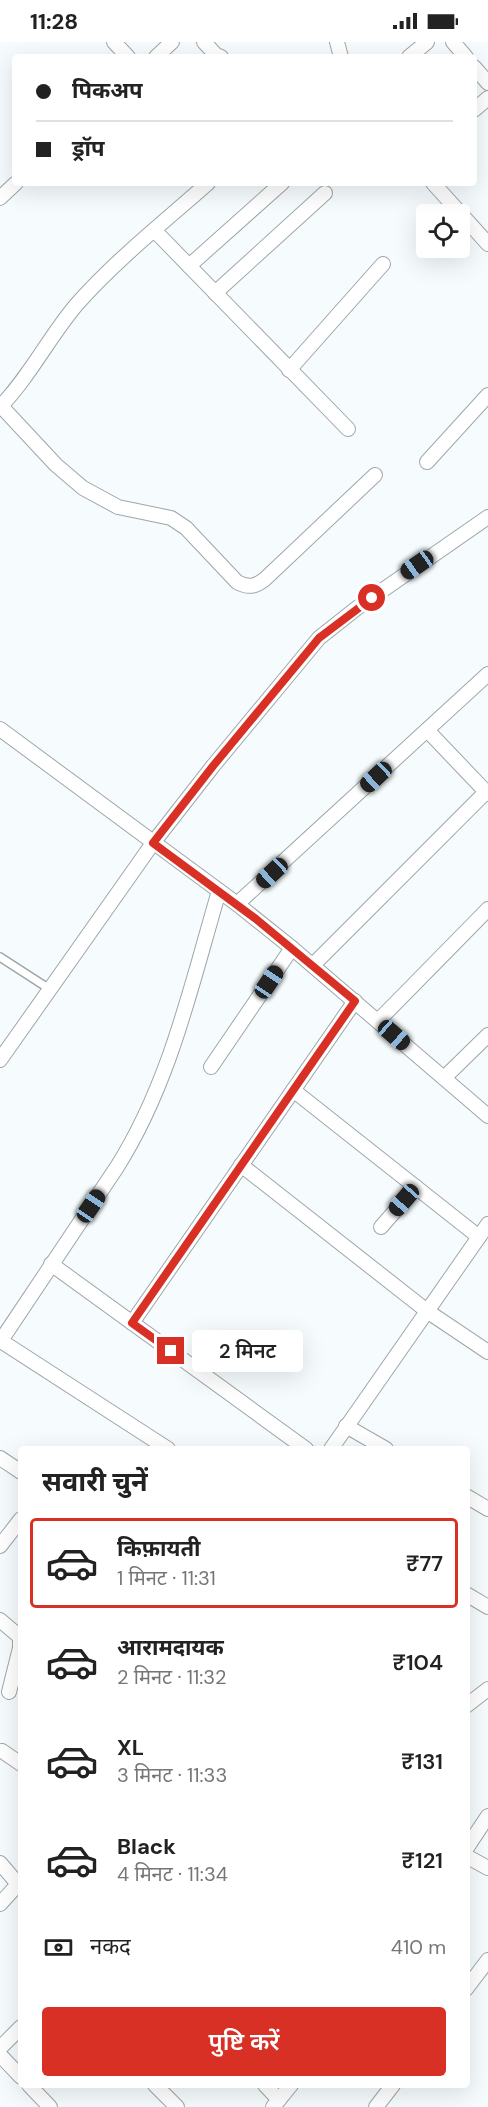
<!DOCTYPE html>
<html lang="hi">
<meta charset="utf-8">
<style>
body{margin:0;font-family:"DM Sans","Noto Sans Devanagari",sans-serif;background:#f2f2f2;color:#222;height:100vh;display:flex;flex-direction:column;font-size:22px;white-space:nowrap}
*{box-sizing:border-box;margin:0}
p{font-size:20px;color:#767676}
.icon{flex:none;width:33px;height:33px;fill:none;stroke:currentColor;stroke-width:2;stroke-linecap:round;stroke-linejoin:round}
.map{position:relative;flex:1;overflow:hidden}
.sheet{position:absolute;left:18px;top:1404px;width:452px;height:642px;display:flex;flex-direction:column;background:#fff;border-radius:6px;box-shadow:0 6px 24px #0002}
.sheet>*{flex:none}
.banner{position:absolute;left:12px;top:12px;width:465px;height:132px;border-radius:6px;box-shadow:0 6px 24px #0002;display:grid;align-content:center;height:132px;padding:0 24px;background:#fff}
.buttons{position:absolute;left:416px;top:162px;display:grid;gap:12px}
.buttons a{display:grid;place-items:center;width:54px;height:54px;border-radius:6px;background:#fff;box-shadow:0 6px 24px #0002;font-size:30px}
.end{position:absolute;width:27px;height:27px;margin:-14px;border:8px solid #d93025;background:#fff;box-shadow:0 0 0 3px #fff}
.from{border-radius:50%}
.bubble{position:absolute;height:42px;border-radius:6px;background:#fff;box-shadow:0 6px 24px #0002;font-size:20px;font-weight:600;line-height:42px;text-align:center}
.car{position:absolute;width:18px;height:36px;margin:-18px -9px;border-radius:8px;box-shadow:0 0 4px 2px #0007;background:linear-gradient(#222 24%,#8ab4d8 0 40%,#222 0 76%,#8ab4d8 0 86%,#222 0)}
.banner b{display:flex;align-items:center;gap:21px;height:57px;font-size:22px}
.banner b+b{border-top:2px solid #e0e0e0}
.banner i{width:15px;height:15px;background:#222}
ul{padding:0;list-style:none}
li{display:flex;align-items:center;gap:18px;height:90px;margin:0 12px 9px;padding:0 12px;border:3px solid transparent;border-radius:6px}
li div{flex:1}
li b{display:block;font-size:22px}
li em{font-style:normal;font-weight:600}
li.on{border-color:#d93025}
li>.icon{width:54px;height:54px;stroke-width:1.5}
h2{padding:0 24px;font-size:27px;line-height:72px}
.pay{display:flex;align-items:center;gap:15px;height:66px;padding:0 24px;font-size:22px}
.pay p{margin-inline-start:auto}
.button{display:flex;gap:12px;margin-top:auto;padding:12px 24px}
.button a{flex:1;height:69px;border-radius:6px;background:#d93025;color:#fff;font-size:24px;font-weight:600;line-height:69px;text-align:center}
.status{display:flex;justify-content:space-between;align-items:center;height:42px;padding:0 30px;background:#fff;direction:ltr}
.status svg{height:16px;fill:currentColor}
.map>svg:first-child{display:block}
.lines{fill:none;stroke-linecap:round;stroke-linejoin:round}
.lane-casing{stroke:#9ea6aa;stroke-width:10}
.street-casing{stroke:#9ea6aa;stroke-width:16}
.lane{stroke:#fff;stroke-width:7}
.street{stroke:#fff;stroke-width:14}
.route{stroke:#d93025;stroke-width:8}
</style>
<div class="status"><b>11:28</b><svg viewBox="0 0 49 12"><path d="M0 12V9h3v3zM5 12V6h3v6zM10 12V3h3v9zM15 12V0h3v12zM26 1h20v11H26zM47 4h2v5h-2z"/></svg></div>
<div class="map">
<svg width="488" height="2065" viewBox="0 0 488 2065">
<rect width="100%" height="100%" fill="#f6fcfe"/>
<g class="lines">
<defs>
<polyline id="lane" points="0,915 51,948"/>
<g id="street">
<polyline points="114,0 128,15"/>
<polyline points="204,0 216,13 221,15"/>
<polyline points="337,0 341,15"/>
<polyline points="453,0 466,15"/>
<polyline points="156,15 172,0"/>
<polyline points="409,15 427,0"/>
<polyline points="474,25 488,41"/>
<polyline points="474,68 488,56"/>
<polyline points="433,141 488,202"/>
<polyline points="0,156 16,141"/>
<polyline points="155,189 348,387"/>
<polyline points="189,224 282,141"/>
<polyline points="215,251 325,151"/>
<polyline points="289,328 383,222"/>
<path d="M1,364L56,423L83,446L118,465L171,476L186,486L237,540C248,546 255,545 265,537L375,433"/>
<path d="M0,365C30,334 49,295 77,262C116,218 164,180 208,141"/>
<polyline points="427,420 488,353"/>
<polyline points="0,687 237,862 292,906 488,1074"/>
<polyline points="427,688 488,752"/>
<polyline points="237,862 488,632"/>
<polyline points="313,923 486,750"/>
<polyline points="378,979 488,867"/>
<polyline points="0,1018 153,801 213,724 319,596 357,566 488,475"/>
<polyline points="211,1025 292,906"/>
<polyline points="444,1036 488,993"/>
<polyline points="293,1048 479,1195"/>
<polyline points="241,1123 427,1269 488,1310"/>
<polyline points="381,1185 416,1145"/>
<polyline points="51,1222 306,1407"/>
<polyline points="132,1281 355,959"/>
<polyline points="1,1299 168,1407"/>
<path d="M0,1300L117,1125C170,1041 191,944 219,849"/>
<polyline points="346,1384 386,1407"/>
<polyline points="331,1407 488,1182"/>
<polyline points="0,1416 21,1430"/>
<polyline points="466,1454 488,1467"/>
<polyline points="0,1504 21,1477"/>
<polyline points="466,1552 488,1565"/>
<polyline points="0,1578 20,1595 20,1606 9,1650"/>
<polyline points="466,1664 488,1647"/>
<polyline points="2,1709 21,1722"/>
<polyline points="466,1807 488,1774"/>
<polyline points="466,1814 488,1826"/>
<polyline points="0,1821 18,1842"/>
<polyline points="0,1862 21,1839"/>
<polyline points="466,1947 488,1918"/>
<polyline points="0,2006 21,1985"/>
<polyline points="0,2013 21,2035"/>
<polyline points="29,2043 50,2065"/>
<polyline points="155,2043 177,2065"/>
<polyline points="265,2043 279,2058"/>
<polyline points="273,2065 291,2043"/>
<polyline points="376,2065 393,2043"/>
</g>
</defs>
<use href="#lane" class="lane-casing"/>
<use href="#street" class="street-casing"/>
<use href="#lane" class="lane"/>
<use href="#street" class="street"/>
</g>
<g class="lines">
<polyline class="route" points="171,1309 132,1281 355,959 256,877 153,801 213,724 319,596 372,556"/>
</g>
</svg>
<div class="buttons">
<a><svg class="icon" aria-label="locate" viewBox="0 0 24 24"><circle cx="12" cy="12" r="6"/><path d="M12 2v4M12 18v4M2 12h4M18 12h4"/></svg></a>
</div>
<i class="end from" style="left:372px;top:556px"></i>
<i class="end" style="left:171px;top:1309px"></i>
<div class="bubble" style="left:192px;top:1288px;width:111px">2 मिनट</div>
<i class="car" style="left:417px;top:523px;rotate:235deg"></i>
<i class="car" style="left:376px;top:735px;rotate:227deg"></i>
<i class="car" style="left:272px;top:831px;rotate:227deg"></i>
<i class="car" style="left:269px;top:940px;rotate:34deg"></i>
<i class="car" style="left:394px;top:993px;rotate:131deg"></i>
<i class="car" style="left:404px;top:1158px;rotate:221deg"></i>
<i class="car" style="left:91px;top:1164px;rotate:34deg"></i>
<div class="banner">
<b><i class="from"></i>पिकअप</b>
<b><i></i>ड्रॉप</b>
</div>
<section class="sheet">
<h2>सवारी चुनें</h2>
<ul>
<li class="on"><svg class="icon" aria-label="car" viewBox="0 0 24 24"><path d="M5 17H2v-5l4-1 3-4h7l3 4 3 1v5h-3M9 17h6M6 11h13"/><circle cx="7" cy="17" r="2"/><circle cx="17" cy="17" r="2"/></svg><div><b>किफ़ायती</b><p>1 मिनट · 11:31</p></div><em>₹77</em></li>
<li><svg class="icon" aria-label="car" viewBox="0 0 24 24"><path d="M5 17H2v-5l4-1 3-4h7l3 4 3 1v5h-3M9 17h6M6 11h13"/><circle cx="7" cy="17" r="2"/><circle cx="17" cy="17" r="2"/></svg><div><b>आरामदायक</b><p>2 मिनट · 11:32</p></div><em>₹104</em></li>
<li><svg class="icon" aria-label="car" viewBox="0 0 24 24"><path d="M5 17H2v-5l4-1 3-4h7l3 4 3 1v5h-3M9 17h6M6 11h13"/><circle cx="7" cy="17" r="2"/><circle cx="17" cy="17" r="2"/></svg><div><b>XL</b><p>3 मिनट · 11:33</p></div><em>₹131</em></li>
<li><svg class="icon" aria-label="car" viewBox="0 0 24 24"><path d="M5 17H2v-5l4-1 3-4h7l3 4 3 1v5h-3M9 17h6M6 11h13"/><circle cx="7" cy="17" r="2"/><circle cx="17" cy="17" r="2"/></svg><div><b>Black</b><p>4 मिनट · 11:34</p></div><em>₹121</em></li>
</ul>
<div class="pay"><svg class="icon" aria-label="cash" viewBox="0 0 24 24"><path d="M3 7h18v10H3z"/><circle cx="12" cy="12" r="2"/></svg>नकद<p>410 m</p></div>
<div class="button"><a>पुष्टि करें</a></div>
</section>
</div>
